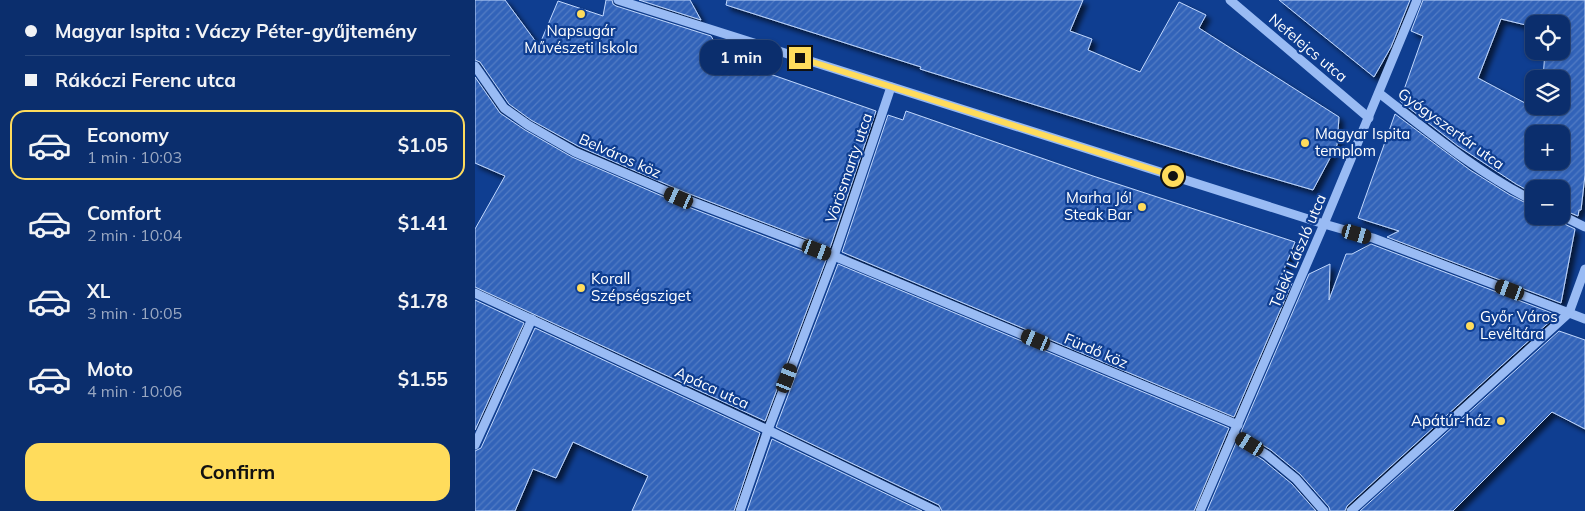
<!DOCTYPE html>
<meta charset="utf-8">
<style>
body{margin:0;font-family:Mulish,sans-serif;background:#143672;color:#f1f3f6;height:100vh;display:flex;flex-direction:column;font-size:19px;white-space:nowrap}
*{box-sizing:border-box;margin:0}
p{font-size:16px;color:#9aa8c2}
.icon{flex:none;width:28px;height:28px;fill:none;stroke:currentColor;stroke-width:2;stroke-linecap:round;stroke-linejoin:round}
.map{position:relative;flex:1;overflow:hidden}
.panel{display:flex;flex-direction:column;background:#0b2e6d;width:475px}
.panel>*{flex:none}
.banner{display:grid;align-content:center;height:110px;padding:0 25px;background:#0b2e6d}
.tools{position:absolute;left:1050px;top:15px;display:grid;gap:10px}
.tools a{display:grid;place-items:center;width:45px;height:45px;border-radius:10px;background:#0b2e6d;box-shadow:0 1px 4px #0004,0 0 0 1px #2b4a80;font-size:25px}
.end{position:absolute;width:22px;height:22px;margin:-11px;border:6px solid #ffdc5c;background:#111;box-shadow:0 0 0 2px #111}
.from{border-radius:50%}
.bubble{position:absolute;height:35px;border-radius:15px;background:#0b2e6d;box-shadow:0 1px 4px #0004,0 0 0 1px #2b4a80;font-size:16px;font-weight:700;line-height:35px;text-align:center}
.car{position:absolute;width:15px;height:30px;margin:-15px -8px;border-radius:6px;box-shadow:0 0 4px 1px #0007;background:linear-gradient(#222 24%,#8ab4d8 0 40%,#222 0 76%,#8ab4d8 0 86%,#222 0)}
.banner b{display:flex;align-items:center;gap:18px;height:48px;font-size:19px}
.banner b+b{border-top:1px solid #2b4a80}
.banner i{width:12px;height:12px;background:#f1f3f6}
ul{padding:0;list-style:none}
li{display:flex;align-items:center;gap:15px;height:70px;margin:0 10px 8px;padding:0 15px;border:2px solid transparent;border-radius:15px}
li div{flex:1}
li b{display:block;font-size:19px}
li em{font-style:normal;font-weight:700}
li.current{border-color:#ffdc5c}
li>.icon{width:45px;height:45px;stroke-width:1.5}
.action{display:flex;gap:10px;margin-top:auto;padding:10px 25px}
.action a{flex:1;height:58px;border-radius:15px;background:#ffdc5c;color:#111;font-size:20px;font-weight:700;line-height:58px;text-align:center}
main{display:flex;flex:1;min-height:0}
.map>svg:first-child{display:block}
.building{fill:url(#building-hatch);stroke:#c1d8fe;fill-rule:evenodd;filter:url(#shadow)}
.lines{fill:none;stroke-linecap:round;stroke-linejoin:round}
.minor{stroke:#99bbf4;stroke-width:9}
.route{stroke:#ffdc5c;stroke-width:6}
.poi-dot{fill:#ffdc5c;stroke:#0f3e91;stroke-width:2}
.labels{text-anchor:middle;stroke-width:4.5;stroke-linejoin:round;paint-order:stroke}
.poi-label{font-size:15px;fill:#fff;stroke:#0f3e91;text-anchor:start}
.street-label{font-size:15px;fill:#fff;stroke:#0f3e91}
</style>
<main>
<section class="panel">
<div class="banner">
<b><i class="from"></i>Magyar Ispita : Váczy Péter-gyűjtemény</b>
<b><i></i>Rákóczi Ferenc utca</b>
</div>
<ul>
<li class="current"><svg class="icon" aria-label="car" viewBox="0 0 24 24"><path d="M5 17H2v-5l4-1 3-4h7l3 4 3 1v5h-3M9 17h6M6 11h13"/><circle cx="7" cy="17" r="2"/><circle cx="17" cy="17" r="2"/></svg><div><b>Economy</b><p>1 min · 10:03</p></div><em>$1.05</em></li>
<li><svg class="icon" aria-label="car" viewBox="0 0 24 24"><path d="M5 17H2v-5l4-1 3-4h7l3 4 3 1v5h-3M9 17h6M6 11h13"/><circle cx="7" cy="17" r="2"/><circle cx="17" cy="17" r="2"/></svg><div><b>Comfort</b><p>2 min · 10:04</p></div><em>$1.41</em></li>
<li><svg class="icon" aria-label="car" viewBox="0 0 24 24"><path d="M5 17H2v-5l4-1 3-4h7l3 4 3 1v5h-3M9 17h6M6 11h13"/><circle cx="7" cy="17" r="2"/><circle cx="17" cy="17" r="2"/></svg><div><b>XL</b><p>3 min · 10:05</p></div><em>$1.78</em></li>
<li><svg class="icon" aria-label="car" viewBox="0 0 24 24"><path d="M5 17H2v-5l4-1 3-4h7l3 4 3 1v5h-3M9 17h6M6 11h13"/><circle cx="7" cy="17" r="2"/><circle cx="17" cy="17" r="2"/></svg><div><b>Moto</b><p>4 min · 10:06</p></div><em>$1.55</em></li>
</ul>
<div class="action"><a>Confirm</a></div>
</section>
<div class="map">
<svg width="1110" height="511" viewBox="0 0 1110 511">
<defs>
<pattern id="building-hatch" width="6" height="6" patternUnits="userSpaceOnUse" patternTransform="scale(1.25)"><rect width="6" height="6" fill="#3364b9"/><path d="M-1 1l2-2M0 6l6-6M5 7l2-2" fill="none" stroke="#527bc4"/></pattern>
<filter id="shadow"><feDropShadow dx="4.5" dy="4.5" stdDeviation="2.5" flood-color="#0009"/></filter>
</defs>
<rect width="100%" height="100%" fill="#0f3e91"/>
<g class="building">
<polygon points="0,0 30,0 64,46 83,1 128,16 131,0 137,0 138,4 141,6 236,36 249,58 401,111 355,248 207,191 103,146 56,120 34,104 5,62 0,60"/>
<polygon points="164,0 215,0 226,20"/>
<polygon points="252,0 608,0 595,31 617,39 613,50 665,72 704,2 731,15 724,28 864,117 862,145 838,190 766,169 445,69 446,67 408,55 251,5"/>
<polygon points="804,0 935,0 916,47 899,77"/>
<path d="M948,0H1110V175L1106,210H1104L1103,216L1086,209V189H1059V194L1041,184L983,146L925,101L948,36L936,31ZM1026,19L1059,27V24H1086V51H1070L1068,79H1086V106H1065V111L1003,78ZM1059,134H1086V161H1059Z"/>
<polygon points="0,77 25,113 50,130 97,157 203,203 351,260 290,421 0,287 0,229 30,176 0,163"/>
<polygon points="431,111 618,176 820,242 800,291 817,283 759,417 367,252 413,115 428,120"/>
<polygon points="920,114 995,170 1035,195 1059,207 1059,216 1080,216 1083,221 1100,229 1086,303 912,237 924,231 883,218"/>
<polygon points="896,244 1082,315 872,506 870,511 855,511 854,507 825,474 796,450 766,432 834,274 855,264 854,300 871,254 877,254"/>
<polygon points="363,264 754,428 719,511 467,511 464,505 301,427"/>
<polygon points="0,300 49,323 0,430"/>
<polygon points="60,328 285,433 259,511 157,511 173,476 98,442 81,478 58,469 40,511 0,511 0,451 6,448"/>
<polygon points="1084,331 1110,340 1110,429 1077,412 978,511 885,511"/>
<polygon points="297,439 447,511 272,511"/>
<polygon points="761,443 788,460 817,484 841,511 732,511"/>
</g>
<g class="lines">
<g class="minor">
<polyline points="143,0 849,224 898,238 1110,319"/>
<polyline points="755,0 894,118"/>
<polyline points="0,66 29,108 53,125 100,152 205,197 359,256 763,425"/>
<path d="M904,93C954,132 1003,173 1059,201"/>
<polyline points="1086,215 1110,227"/>
<polyline points="0,293 293,430 461,511"/>
<polyline points="758,434 792,455 821,479 849,511"/>
<polyline points="0,445 57,319"/>
<polyline points="265,511 293,430 359,256 416,87"/>
<polyline points="725,511 849,224 942,0"/>
<polyline points="876,511 1094,313 1110,269"/>
</g>
</g>
<g class="lines">
<polyline class="route" points="325,58 698,176"/>
</g>
<g class="poi-dot">
<circle cx="106" cy="14" r="5"/>
<circle cx="830" cy="143" r="5"/>
<circle cx="667" cy="207" r="5"/>
<circle cx="106" cy="288" r="5"/>
<circle cx="995" cy="326" r="5"/>
<circle cx="1026" cy="421" r="5"/>
</g>
<g class="labels">
<g class="poi-label">
<text x="106" y="36" text-anchor="middle">Napsugár<tspan x="106" dy="17">Művészeti Iskola</tspan></text>
<text x="840" y="139">Magyar Ispita<tspan x="840" dy="17">templom</tspan></text>
<text x="657" y="203" text-anchor="end">Marha Jó!<tspan x="657" dy="17">Steak Bar</tspan></text>
<text x="116" y="284">Korall<tspan x="116" dy="17">Szépségsziget</tspan></text>
<text x="1005" y="322">Győr Város<tspan x="1005" dy="17">Levéltára</tspan></text>
<text x="1016" y="426" text-anchor="end">Apátúr-ház</text>
</g>
<g class="street-label">
<text transform="translate(833 48) rotate(40)" y="5">Nefelejcs utca</text>
<text transform="translate(976 129) rotate(36)" y="5">Gyógyszertár utca</text>
<text transform="translate(145 156) rotate(24)" y="5">Belváros köz</text>
<text transform="translate(374 168) rotate(-71)" y="5">Vörösmarty utca</text>
<text transform="translate(823 251) rotate(-67)" y="5">Teleki László utca</text>
<text transform="translate(621 351) rotate(23)" y="5">Fürdő köz</text>
<text transform="translate(237 388) rotate(25)" y="5">Apáca utca</text>
</g>
</g>
</svg>
<div class="tools">
<a><svg class="icon" aria-label="locate" viewBox="0 0 24 24"><circle cx="12" cy="12" r="6"/><path d="M12 2v4M12 18v4M2 12h4M18 12h4"/></svg></a>
<a><svg class="icon" aria-label="layers" viewBox="0 0 24 24"><path d="M12 4l9 5-9 5-9-5zM3 14l9 5 9-5"/></svg></a>
<a>+</a>
<a>−</a>
</div>
<i class="end from" style="left:698px;top:176px"></i>
<i class="end" style="left:325px;top:58px"></i>
<div class="bubble" style="left:225px;top:40px;width:82px">1 min</div>
<i class="car" style="left:204px;top:198px;rotate:294deg"></i>
<i class="car" style="left:882px;top:234px;rotate:106deg"></i>
<i class="car" style="left:342px;top:250px;rotate:111deg"></i>
<i class="car" style="left:1035px;top:290px;rotate:291deg"></i>
<i class="car" style="left:561px;top:340px;rotate:293deg"></i>
<i class="car" style="left:312px;top:378px;rotate:21deg"></i>
<i class="car" style="left:775px;top:444px;rotate:301deg"></i>
</div>
</main>
